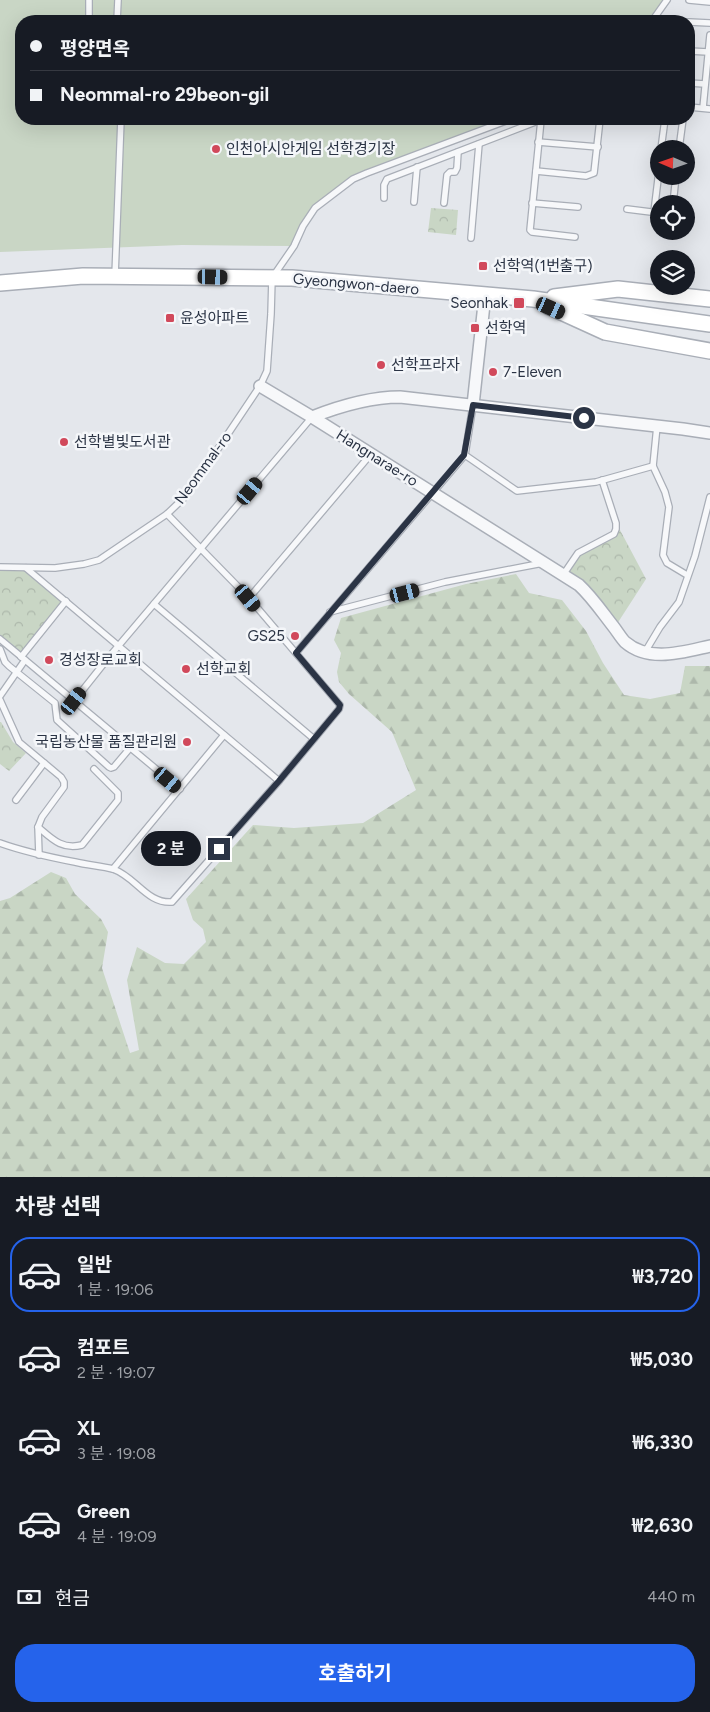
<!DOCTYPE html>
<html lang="ko">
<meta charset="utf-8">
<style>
body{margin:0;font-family:Figtree,"Noto Sans KR",sans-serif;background:#20242c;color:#f1f3f6;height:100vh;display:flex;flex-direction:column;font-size:19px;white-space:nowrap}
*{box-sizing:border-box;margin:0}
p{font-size:16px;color:#9ea1a6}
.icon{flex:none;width:28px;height:28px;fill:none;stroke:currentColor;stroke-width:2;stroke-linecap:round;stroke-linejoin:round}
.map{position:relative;height:1177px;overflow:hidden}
.panel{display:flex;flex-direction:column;background:#171b24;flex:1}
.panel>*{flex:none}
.top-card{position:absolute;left:15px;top:15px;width:680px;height:110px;border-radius:20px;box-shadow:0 5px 20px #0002;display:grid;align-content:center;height:110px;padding:0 15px;background:#171b24}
.needle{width:32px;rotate:272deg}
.tools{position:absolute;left:650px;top:140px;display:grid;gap:10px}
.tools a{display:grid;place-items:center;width:45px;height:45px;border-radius:50%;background:#171b24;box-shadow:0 5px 20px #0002;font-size:25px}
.end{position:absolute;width:22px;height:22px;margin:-11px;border:6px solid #2b3445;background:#fff;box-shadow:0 0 0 2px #fff}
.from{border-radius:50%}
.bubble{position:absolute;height:35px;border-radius:18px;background:#171b24;box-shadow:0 5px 20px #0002;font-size:16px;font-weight:700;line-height:35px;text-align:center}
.car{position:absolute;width:15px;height:30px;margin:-15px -8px;border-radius:6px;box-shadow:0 0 4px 1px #0007;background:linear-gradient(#222 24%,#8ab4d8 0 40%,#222 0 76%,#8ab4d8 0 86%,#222 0)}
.top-card b{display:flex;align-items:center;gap:18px;height:48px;font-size:19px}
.top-card b+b{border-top:1px solid #363941}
.top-card i{width:12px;height:12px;background:#f1f3f6}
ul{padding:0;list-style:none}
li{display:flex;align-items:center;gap:15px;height:75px;margin:0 10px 8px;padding:0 5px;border:2px solid transparent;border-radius:20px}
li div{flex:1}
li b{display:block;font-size:19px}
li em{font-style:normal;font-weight:700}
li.selected{border-color:#2563eb}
li>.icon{width:45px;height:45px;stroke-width:1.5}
h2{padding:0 15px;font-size:22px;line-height:60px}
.pay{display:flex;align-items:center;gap:12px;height:55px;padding:0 15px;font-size:19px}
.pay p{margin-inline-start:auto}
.button{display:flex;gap:10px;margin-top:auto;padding:10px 15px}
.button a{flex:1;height:58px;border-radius:20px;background:#2563eb;color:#fff;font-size:20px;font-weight:700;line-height:58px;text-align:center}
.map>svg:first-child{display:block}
.forest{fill:url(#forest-firs)}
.park{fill:url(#park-crowns)}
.pitch{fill:#c9d6c5}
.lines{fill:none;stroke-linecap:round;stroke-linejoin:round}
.service-casing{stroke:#a9aeb7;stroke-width:8}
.minor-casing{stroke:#a9aeb7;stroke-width:14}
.secondary-casing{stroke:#a9aeb7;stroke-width:18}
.service{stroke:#f7f8fa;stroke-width:5.5}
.minor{stroke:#f7f8fa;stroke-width:11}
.secondary{stroke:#fff;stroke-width:15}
.route{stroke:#2b3445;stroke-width:6}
.poi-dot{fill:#d1495b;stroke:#f4f6f9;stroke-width:2}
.labels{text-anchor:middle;stroke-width:5;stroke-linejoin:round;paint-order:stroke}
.poi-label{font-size:15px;fill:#2b3445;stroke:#f4f6f9;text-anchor:start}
.street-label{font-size:15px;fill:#2b3445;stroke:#f4f6f9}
</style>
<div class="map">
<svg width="710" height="1177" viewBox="0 0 710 1177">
<defs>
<pattern id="forest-firs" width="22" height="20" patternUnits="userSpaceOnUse" patternTransform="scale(1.25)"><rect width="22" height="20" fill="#c9d6c5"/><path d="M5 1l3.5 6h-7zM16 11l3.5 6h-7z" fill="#adb8ab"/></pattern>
<pattern id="park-crowns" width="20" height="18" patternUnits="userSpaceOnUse" patternTransform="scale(1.25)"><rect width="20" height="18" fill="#c9d6c5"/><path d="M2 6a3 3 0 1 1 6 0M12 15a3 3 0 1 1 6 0" fill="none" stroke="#adb8ab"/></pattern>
</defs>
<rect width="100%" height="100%" fill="#e4e7ec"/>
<polygon class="forest" points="516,574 529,593 562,600 586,631 603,663 624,695 650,699 680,693 685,666 710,666 710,1177 0,1177 0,901 10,898 51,872 66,878 75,894 101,919 108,932 102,968 130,1053 139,1050 127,980 137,947 165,963 184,964 206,942 203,929 193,920 186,899 253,825 294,828 363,823 416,790 392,732 349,694 339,682 337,672 341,653 334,640 341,618 466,584"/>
<g class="park">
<polygon points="431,208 458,210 456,235 428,232"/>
<polygon points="617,529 620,530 646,579 615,627 565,575 578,554"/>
<polygon points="0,567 26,568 66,601 21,657 0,639"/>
<polygon points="0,722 1,722 13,742 26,753 9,771 0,764"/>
</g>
<polygon class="pitch" points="0,0 667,0 652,21 21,21 21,119 512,119 353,179 315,208 294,246 182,245 0,252"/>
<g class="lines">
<defs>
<g id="service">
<polyline points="689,0 710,2"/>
<polyline points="89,21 89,0"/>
<polyline points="117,21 118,0"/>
<polyline points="652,21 667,0"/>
<polyline points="689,22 710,23"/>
<polyline points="689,51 708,52"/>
<polyline points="689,83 705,84"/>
<polyline points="689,107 710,109"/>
<polyline points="703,108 710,35"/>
<polyline points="541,120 530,230 532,232 575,237"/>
<polyline points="538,142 598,147"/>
<polyline points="661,149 665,119"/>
<polyline points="679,149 683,119"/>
<polyline points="536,171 586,176 594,173 600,119"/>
<polyline points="384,198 384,185 387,179 543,119"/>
<polyline points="414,202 417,167"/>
<polyline points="444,203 447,175 450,172 455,172 457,168 458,152"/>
<polyline points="532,203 578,207"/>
<polyline points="673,204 676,176"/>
<polyline points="627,209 659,213"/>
<polyline points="654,212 659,171"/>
<polyline points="471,238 479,144"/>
<polyline points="115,276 121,119"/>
<polyline points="465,455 517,491 596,482 653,466"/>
<polyline points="653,466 665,492 669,507 663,555 667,563 687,575"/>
<polyline points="653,466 657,426"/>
<polyline points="0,567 55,568 84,564 99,560 167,514 187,495 260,386 267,371 271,314 272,278 294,246 303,226 315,208 353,179 367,173 511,119"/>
<polyline points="26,568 279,781"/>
<polyline points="563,575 578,553 614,534 616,529 616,523 602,480"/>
<polyline points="249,598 371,454"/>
<polyline points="154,604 314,739"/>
<polyline points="330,612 445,582 543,563"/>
<polyline points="0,639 180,789"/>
<polyline points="0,649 5,662 9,666 55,703 57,720 109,767 111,768 114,767 130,748"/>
<polyline points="645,652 660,627 679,602 695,556 710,497"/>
<polyline points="296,653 465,455 473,405"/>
<polyline points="21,657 66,601"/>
<polyline points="0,696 25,660"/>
<polyline points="0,700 19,742 61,777 64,782 64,787 42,817 38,827 39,855"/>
<polyline points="74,701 109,657 312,417"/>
<polyline points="16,800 44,763"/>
<path d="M38,827C52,839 62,850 82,845L118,800V793L94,769"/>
<path d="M0,843C25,852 49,857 75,862C87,865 101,866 113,869C136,877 147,904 172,902L279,781L339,709L340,705L249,598L167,514"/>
<polyline points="113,869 224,735"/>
</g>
<g id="minor">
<path d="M260,386L312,417L579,585C592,597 602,612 613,626C617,631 621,638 625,642C649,663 683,652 710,646"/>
<polyline points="473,405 485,295"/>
<path d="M312,417C340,406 370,397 400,397L683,429L710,433"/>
</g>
<g id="secondary">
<polyline points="0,283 83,276 292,278 533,299 710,324"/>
<polyline points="554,297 618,289 710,299"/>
<polyline points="548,306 605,332 710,351"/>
</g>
</defs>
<use href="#service" class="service-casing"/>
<use href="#minor" class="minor-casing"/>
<use href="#secondary" class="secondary-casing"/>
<use href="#service" class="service"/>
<use href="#minor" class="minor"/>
<use href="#secondary" class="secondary"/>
</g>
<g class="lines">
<polyline class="route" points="219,849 279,781 339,709 340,705 296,653 464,455 473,405 584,418"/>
</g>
<g class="poi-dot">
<circle cx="216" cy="149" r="5"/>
<rect x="478" y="261" width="10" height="10" rx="2.5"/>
<rect x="513" y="297" width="12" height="12" rx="2.5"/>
<rect x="165" y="313" width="10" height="10" rx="2.5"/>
<rect x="470" y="323" width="10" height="10" rx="2.5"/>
<circle cx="381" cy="365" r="5"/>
<circle cx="493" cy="372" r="5"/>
<circle cx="64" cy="442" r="5"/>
<circle cx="295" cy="636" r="5"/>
<circle cx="49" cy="660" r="5"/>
<circle cx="186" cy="669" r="5"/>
<circle cx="187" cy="742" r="5"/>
</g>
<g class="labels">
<g class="poi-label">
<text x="226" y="154">인천아시안게임 선학경기장</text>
<text x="493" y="271">선학역(1번출구)</text>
<text x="508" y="308" text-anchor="end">Seonhak</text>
<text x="180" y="323">윤성아파트</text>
<text x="485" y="333">선학역</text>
<text x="391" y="370">선학프라자</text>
<text x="503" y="377">7-Eleven</text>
<text x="74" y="447">선학별빛도서관</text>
<text x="285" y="641" text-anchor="end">GS25</text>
<text x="59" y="665">경성장로교회</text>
<text x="196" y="674">선학교회</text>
<text x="177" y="747" text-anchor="end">국립농산물 품질관리원</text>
</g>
<g class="street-label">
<text transform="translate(356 284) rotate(5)" y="5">Gyeongwon-daero</text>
<text transform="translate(377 458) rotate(32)" y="5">Hangnarae-ro</text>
<text transform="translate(203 468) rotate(-54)" y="5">Neommal-ro</text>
</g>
</g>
</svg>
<div class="tools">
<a><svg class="needle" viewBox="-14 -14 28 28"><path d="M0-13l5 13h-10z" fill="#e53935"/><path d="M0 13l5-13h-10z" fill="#9ea1a6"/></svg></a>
<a><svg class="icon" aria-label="locate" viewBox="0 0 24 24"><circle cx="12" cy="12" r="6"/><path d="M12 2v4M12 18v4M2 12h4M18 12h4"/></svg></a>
<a><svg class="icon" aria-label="layers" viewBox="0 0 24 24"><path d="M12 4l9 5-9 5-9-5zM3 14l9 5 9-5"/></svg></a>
</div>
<i class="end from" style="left:584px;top:418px"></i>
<i class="end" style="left:219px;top:849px"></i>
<div class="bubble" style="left:141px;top:831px;width:60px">2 분</div>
<i class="car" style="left:213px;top:277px;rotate:91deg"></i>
<i class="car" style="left:551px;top:308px;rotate:114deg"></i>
<i class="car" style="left:250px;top:491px;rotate:40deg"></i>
<i class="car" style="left:405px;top:593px;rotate:76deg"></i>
<i class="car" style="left:248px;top:598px;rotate:140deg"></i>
<i class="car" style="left:74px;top:701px;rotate:38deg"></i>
<i class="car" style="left:168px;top:780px;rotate:130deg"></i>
<div class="top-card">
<b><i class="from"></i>평양면옥</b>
<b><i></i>Neommal-ro 29beon-gil</b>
</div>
</div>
<section class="panel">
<h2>차량 선택</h2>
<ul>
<li class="selected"><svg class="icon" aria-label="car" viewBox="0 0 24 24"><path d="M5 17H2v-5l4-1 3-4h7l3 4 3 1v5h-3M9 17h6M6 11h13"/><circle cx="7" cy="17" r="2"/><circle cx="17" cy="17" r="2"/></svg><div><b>일반</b><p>1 분 · 19:06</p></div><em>₩3,720</em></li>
<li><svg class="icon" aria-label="car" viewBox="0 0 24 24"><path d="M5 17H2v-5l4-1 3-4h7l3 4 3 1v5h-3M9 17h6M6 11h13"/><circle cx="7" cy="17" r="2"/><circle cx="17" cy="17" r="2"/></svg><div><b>컴포트</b><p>2 분 · 19:07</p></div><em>₩5,030</em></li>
<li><svg class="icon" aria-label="car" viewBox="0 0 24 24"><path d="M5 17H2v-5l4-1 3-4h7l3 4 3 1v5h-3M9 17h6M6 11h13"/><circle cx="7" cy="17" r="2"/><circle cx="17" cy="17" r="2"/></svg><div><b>XL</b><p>3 분 · 19:08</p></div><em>₩6,330</em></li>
<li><svg class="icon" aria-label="car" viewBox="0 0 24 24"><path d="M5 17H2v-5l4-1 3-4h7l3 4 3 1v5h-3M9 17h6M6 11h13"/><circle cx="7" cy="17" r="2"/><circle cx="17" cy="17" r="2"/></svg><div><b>Green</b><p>4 분 · 19:09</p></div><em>₩2,630</em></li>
</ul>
<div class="pay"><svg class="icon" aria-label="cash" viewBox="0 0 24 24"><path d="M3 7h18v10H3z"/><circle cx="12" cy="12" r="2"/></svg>현금<p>440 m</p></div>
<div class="button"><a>호출하기</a></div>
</section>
